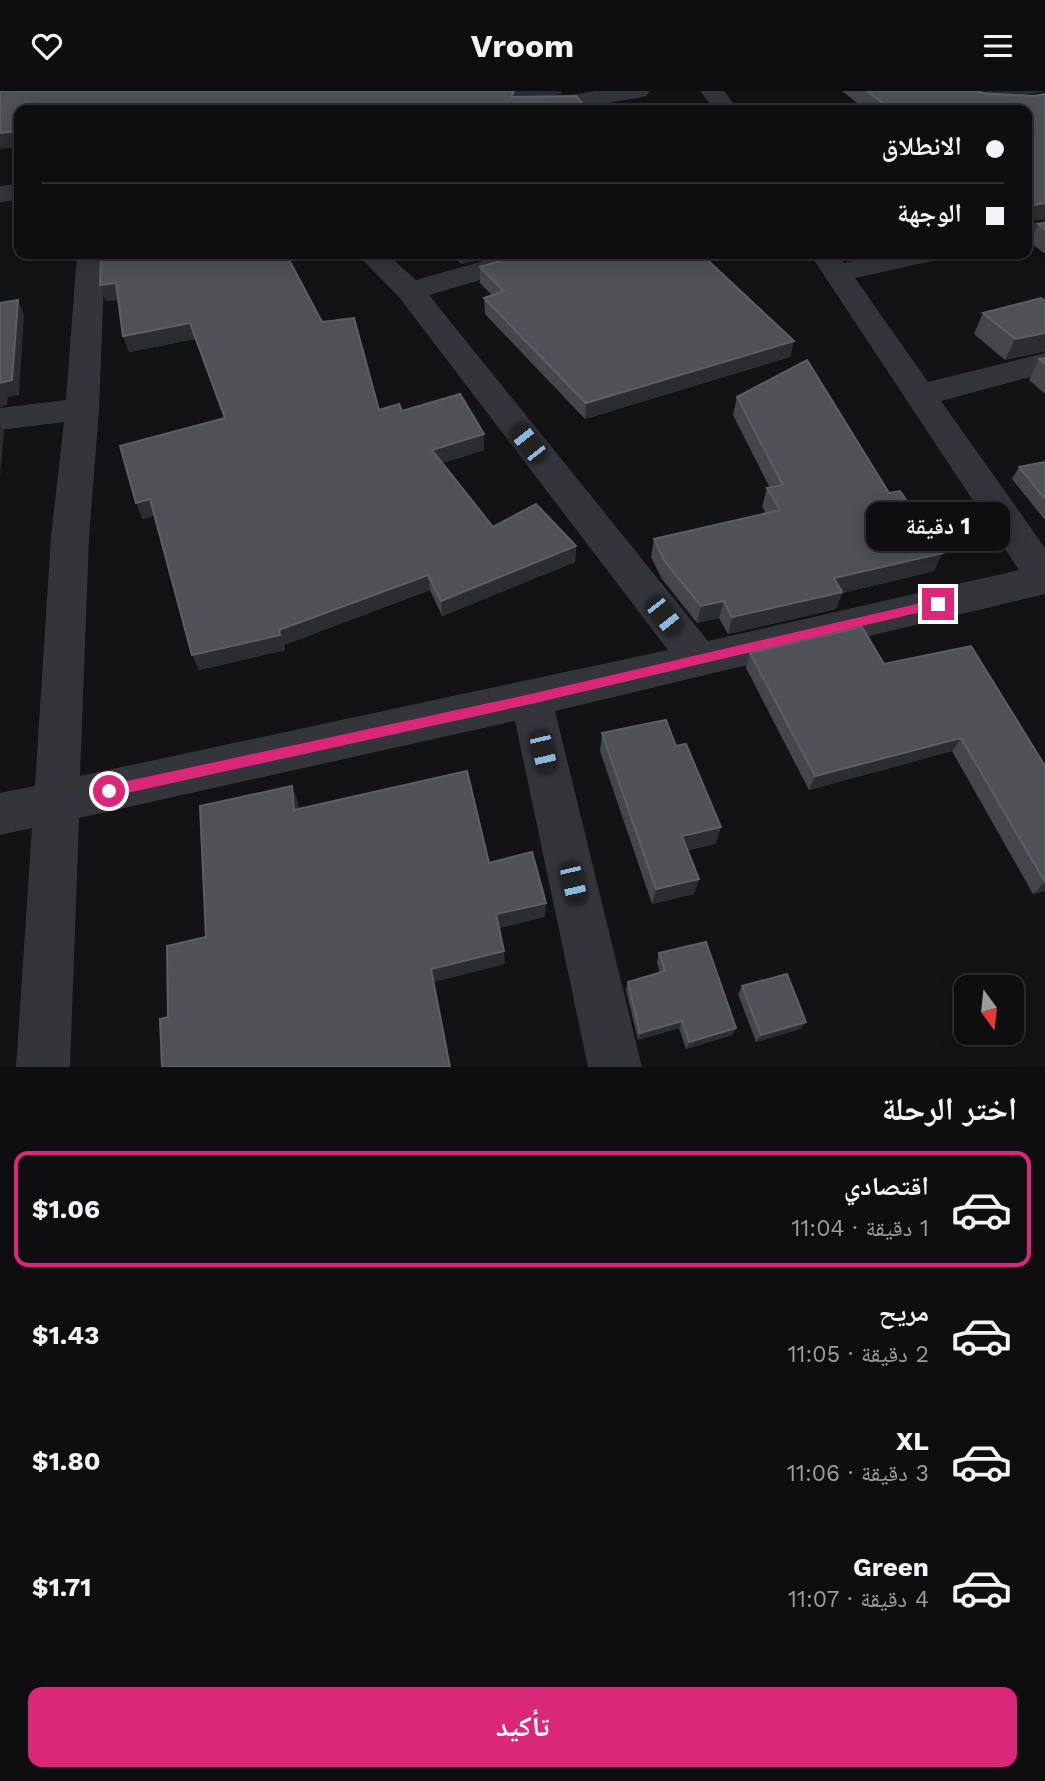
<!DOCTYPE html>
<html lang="ar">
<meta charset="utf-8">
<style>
body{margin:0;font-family:"Work Sans","Noto Naskh Arabic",sans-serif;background:#171719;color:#f1f3f6;direction:rtl;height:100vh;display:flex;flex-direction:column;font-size:26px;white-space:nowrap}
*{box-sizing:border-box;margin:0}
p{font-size:23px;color:#9b9c9f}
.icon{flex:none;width:38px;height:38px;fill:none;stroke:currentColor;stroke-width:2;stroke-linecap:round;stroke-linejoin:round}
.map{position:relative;height:976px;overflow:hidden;direction:ltr}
.side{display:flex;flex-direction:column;background:#0e0e10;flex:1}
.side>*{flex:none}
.guide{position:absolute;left:14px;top:14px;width:1018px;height:154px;border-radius:14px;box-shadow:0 4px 18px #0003,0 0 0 2px #2e2e30;direction:rtl;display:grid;align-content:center;height:154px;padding:0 28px;background:#0e0e10}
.needle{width:46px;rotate:165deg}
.buttons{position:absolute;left:954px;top:884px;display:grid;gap:14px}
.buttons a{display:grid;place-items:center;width:70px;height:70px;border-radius:14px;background:#0e0e10;box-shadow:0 4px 18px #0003,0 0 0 2px #2e2e30;font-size:35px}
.end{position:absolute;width:32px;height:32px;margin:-16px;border:9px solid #db2777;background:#fff;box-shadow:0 0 0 4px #fff}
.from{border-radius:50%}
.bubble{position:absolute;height:49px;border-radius:14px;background:#0e0e10;box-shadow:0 4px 18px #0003,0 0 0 2px #2e2e30;font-size:23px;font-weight:700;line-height:49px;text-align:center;direction:rtl}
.car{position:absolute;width:21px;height:42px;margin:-21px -10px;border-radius:9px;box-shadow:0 0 5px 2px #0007;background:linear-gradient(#222 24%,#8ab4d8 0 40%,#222 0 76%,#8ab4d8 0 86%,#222 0)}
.guide b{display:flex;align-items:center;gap:24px;height:66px;font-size:26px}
.guide b+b{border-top:2px solid #2e2e30}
.guide i{width:18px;height:18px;background:#f1f3f6}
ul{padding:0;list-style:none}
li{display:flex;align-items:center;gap:21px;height:116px;margin:0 14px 10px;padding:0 14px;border:4px solid transparent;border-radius:14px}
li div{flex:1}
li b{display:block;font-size:26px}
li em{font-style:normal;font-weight:700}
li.on{border-color:#db2777}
li>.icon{width:63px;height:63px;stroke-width:1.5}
h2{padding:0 28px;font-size:32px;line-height:84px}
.cta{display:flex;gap:14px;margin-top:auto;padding:14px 28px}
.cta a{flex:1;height:80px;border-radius:14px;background:#db2777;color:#fff;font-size:28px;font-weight:700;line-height:80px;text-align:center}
header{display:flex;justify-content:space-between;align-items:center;height:91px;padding:0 28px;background:#0e0e10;font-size:32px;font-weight:700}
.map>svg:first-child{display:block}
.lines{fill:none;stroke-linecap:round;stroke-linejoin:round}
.minor{fill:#34353b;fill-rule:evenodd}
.wall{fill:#44464b}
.shaded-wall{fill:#2c2d31}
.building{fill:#4f5157;stroke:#5c5f66;stroke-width:2}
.route{fill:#db2777}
</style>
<header><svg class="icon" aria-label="menu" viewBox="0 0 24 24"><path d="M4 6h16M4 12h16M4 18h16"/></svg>Vroom<svg class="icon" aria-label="heart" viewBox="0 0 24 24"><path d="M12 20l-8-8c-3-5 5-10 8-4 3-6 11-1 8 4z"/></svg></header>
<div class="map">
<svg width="1045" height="976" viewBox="0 0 1045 976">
<rect width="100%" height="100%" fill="#131315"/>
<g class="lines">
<g class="minor">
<polygon points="595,0 650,0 646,5 638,7 566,19 513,19 516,14 525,12"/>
<polygon points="700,0 724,0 738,19 714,19"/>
<polygon points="19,93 19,109 0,111 0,95"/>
<polygon points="1045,130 1045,146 1027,149 1027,133"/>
<polygon points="77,163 105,163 99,318 89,446 80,685 668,559 399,206 357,163 387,163 416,189 508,163 552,163 548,169 429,204 708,550 1019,479 810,163 838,163 844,172 887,163 941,163 937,169 855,187 928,291 1045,262 1045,282 941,310 1045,457 1045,503 555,620 642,976 588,976 515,630 79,727 70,976 16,976 32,737 0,744 0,702 35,695 51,446 64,331 0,339 0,317 66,309"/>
</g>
</g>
<g class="wall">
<polygon points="842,0 1045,0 1022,4 1034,5 1045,3 1045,128 1031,130 1027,140 1027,19 866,19"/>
<polygon points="1045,132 1045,163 1030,151 1038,133"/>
<polygon points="450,163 500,163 462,173"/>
<polygon points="480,176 794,250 790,266 585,328 485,223 484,207 492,204 480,192"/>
<polygon points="100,194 322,231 379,319 402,320 484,359 442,372 493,436 576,455 575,471 442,525 430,499 284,554 285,559 199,579 154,424 143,428 136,412 224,327 195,248 129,261 123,245 118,209 106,210"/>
<polygon points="1045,210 1045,260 1005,269 974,243 983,222"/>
<polygon points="1045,267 1045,303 1029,289 1039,268"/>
<polygon points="737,306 934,480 842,502 836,518 728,543 719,527 697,532 662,488 651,466 654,448 766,422 762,416 767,397 770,397 733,324"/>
<polygon points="1045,371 1045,429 1012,388 1019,376"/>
<polygon points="750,562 884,573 1045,675 1045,800 1033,803 952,660 809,699 746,577"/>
<polygon points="602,642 676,655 721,736 715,753 688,759 694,803 652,813 600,660"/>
<polygon points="659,862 736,937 732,944 686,958 679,937 638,949 626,899 628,891 660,882 657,871"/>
<polygon points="742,895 806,931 800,938 756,951 738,903"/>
</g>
<g class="shaded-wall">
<polygon points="514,0 561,0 561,3 515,11 511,6"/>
<polygon points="981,0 1045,0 979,11 973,19"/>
<polygon points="280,16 280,19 254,19"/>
<polygon points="19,40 19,56 0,58 0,42"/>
<polygon points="1045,112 1045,128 1031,130 1033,114"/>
<polygon points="461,163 500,163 462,173"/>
<polygon points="116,192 122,208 106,210 100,194"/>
<polygon points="18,209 24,224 19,304 8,306 7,314 0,316 0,291"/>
<polygon points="190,232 195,248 129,261 123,245"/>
<polygon points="1045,242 1045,260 1005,269 1015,248"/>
<polygon points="794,250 790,266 585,328 586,312"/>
<polygon points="0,333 4,341 0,386"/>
<polygon points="484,343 484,359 433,375 432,359"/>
<polygon points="150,408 156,424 143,428 136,412"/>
<polygon points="576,455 575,471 442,525 441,510"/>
<polygon points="943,462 934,480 842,502 836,518 728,543 732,526 834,487"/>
<polygon points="428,484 430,499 284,554 285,559 199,579 192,564 279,539"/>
<polygon points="724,510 719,527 697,532 701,515"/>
<polygon points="961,647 952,660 809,699 815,685"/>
<polygon points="292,695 298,711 301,735 294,719"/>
<polygon points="721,736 715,753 678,761 682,745"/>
<polygon points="699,788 694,803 652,813 656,798"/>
<polygon points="1045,791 1045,800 1033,803"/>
<polygon points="546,812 545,826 497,838 496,823"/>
<polygon points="504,860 505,873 434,891 431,878"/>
<polygon points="682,930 679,937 638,949 640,942"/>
<polygon points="806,931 800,938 756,951 761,944"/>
<polygon points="736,937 732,944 686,958 689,951"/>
</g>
<g class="building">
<polygon points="0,0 514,0 511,6 576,5 588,19 281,19 280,16 254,19 19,19 19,40 0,42"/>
<polygon points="867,0 981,0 979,2 1034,5 1045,3 1045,112 1033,114 1032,129 1027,125 1027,19 892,19"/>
<polygon points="1045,132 1045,139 1038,133"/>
<polygon points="101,163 286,163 322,231 354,227 379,319 399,313 402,320 460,303 484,343 432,359 493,436 536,413 576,455 441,510 428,484 279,539 280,544 192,564 150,408 136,412 120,355 225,327 190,232 123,245 116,192 100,194"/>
<polygon points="524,163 701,163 794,250 586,312 484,207 504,200 480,176"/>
<polygon points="1041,207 1045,210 1045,242 1015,248 983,222"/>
<polygon points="18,209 12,289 0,292 0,212"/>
<polygon points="1045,267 1045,273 1039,268"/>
<polygon points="807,269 889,402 900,400 943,462 834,487 842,501 732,526 724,510 701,515 665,471 654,448 780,419 767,397 783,394 737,306"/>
<polygon points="1045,371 1045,408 1019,376"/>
<polygon points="862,536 884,573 971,555 1045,675 1045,791 961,647 815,685 750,562"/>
<polygon points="666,629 676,655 686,653 721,736 682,745 699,788 656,798 602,642"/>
<polygon points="467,680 489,772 532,761 546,812 496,823 504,860 431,878 450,976 162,976 160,928 168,926 167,855 206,846 200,715 292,695 294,719"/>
<polygon points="706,851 736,937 689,951 682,930 640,942 628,891 665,880 659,862"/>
<polygon points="787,883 806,931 761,944 742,895"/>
</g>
<polygon class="route" points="938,508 944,513 938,517 531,613 109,706 103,700 109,694 531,603"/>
</svg>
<div class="buttons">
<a><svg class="needle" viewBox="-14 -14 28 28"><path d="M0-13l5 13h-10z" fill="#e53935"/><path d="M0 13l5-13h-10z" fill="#9b9c9f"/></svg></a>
</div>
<i class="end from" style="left:109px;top:700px"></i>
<i class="end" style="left:938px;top:513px"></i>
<div class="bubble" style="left:866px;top:411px;width:144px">1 دقيقة</div>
<i class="car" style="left:528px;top:352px;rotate:322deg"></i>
<i class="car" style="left:664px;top:525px;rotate:142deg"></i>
<i class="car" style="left:543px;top:661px;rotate:167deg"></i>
<i class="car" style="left:573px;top:792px;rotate:167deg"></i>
<div class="guide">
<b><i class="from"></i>الانطلاق</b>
<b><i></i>الوجهة</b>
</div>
</div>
<section class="side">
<h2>اختر الرحلة</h2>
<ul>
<li class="on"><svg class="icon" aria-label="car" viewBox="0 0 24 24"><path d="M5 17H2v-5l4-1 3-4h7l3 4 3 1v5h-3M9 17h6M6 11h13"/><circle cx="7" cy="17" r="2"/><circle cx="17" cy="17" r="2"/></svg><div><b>اقتصادي</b><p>1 دقيقة · 11:04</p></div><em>$1.06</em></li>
<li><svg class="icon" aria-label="car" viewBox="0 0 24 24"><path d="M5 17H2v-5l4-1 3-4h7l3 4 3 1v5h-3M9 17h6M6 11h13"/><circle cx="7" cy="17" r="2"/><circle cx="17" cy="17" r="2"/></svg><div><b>مريح</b><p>2 دقيقة · 11:05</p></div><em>$1.43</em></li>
<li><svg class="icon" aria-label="car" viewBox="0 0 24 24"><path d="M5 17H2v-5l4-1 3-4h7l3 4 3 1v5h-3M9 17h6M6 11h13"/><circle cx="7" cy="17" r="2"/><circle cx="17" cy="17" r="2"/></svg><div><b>XL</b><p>3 دقيقة · 11:06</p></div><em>$1.80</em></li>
<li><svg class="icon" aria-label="car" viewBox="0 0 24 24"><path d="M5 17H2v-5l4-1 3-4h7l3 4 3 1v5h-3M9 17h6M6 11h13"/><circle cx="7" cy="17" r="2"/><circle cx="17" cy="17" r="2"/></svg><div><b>Green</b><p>4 دقيقة · 11:07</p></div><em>$1.71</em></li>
</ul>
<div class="cta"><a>تأكيد</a></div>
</section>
